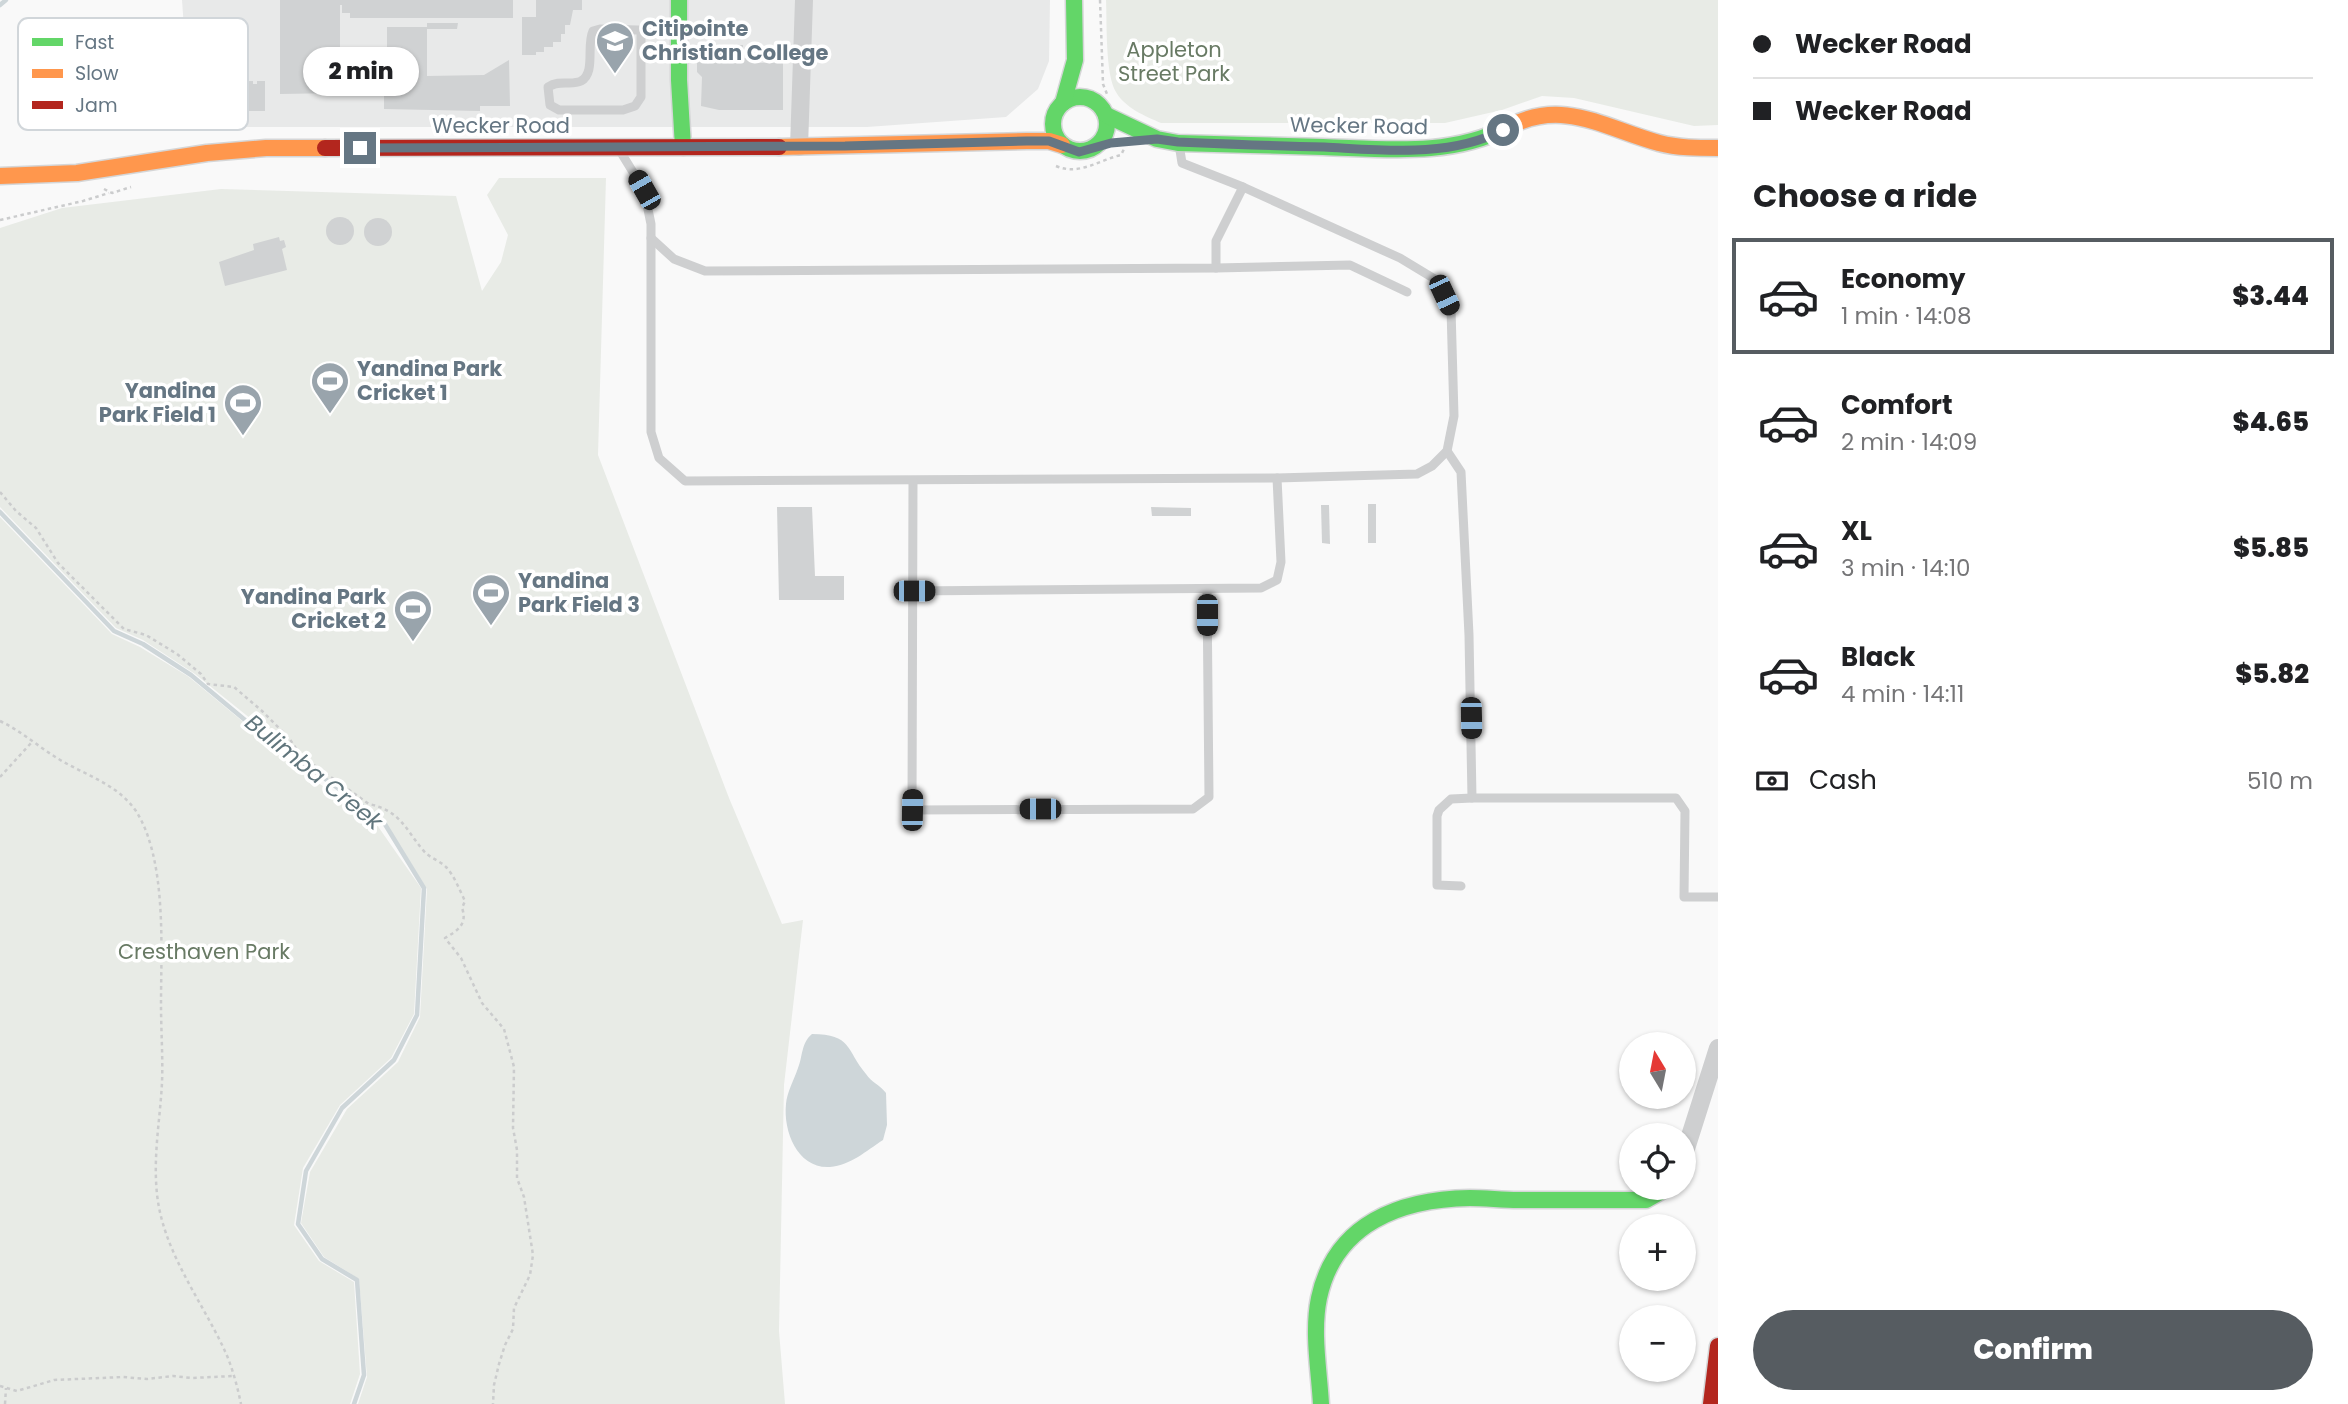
<!DOCTYPE html>
<meta charset="utf-8">
<style>
body{margin:0;font-family:Poppins,sans-serif;background:#f2f2f2;color:#202124;height:100vh;display:flex;flex-direction:column;font-size:26px;white-space:nowrap}
*{box-sizing:border-box;margin:0}
p{font-size:23px;color:#757577}
.icon{flex:none;width:38px;height:38px;fill:none;stroke:currentColor;stroke-width:2;stroke-linecap:round;stroke-linejoin:round}
.map{position:relative;flex:1;overflow:hidden}
.details{display:flex;flex-direction:column;background:#fff;width:630px}
.details>*{flex:none}
.banner{display:grid;align-content:center;height:154px;padding:0 35px;background:#fff}
.needle{width:46px;rotate:350deg}
.controls{position:absolute;left:1619px;top:1032px;display:grid;gap:14px}
.controls a{display:grid;place-items:center;width:77px;height:77px;border-radius:50%;background:#fff;box-shadow:0 2px 5px #0004;font-size:35px}
.end{position:absolute;width:32px;height:32px;margin:-16px;border:9px solid #657683;background:#fff;box-shadow:0 0 0 4px #fff}
.from{border-radius:50%}
.bubble{position:absolute;height:49px;border-radius:24px;background:#fff;box-shadow:0 2px 5px #0004;font-size:23px;font-weight:800;line-height:49px;text-align:center}
.car{position:absolute;width:21px;height:42px;margin:-21px -10px;border-radius:9px;box-shadow:0 0 5px 2px #0007;background:linear-gradient(#222 24%,#8ab4d8 0 40%,#222 0 76%,#8ab4d8 0 86%,#222 0)}
.banner b{display:flex;align-items:center;gap:24px;height:66px;font-size:26px}
.banner b+b{border-top:2px solid #e0e0e0}
.banner i{width:18px;height:18px;background:#202124}
ul{padding:0;list-style:none}
li{display:flex;align-items:center;gap:21px;height:116px;margin:0 14px 10px;padding:0 21px;border:4px solid transparent;border-radius:0px}
li div{flex:1}
li b{display:block;font-size:26px}
li em{font-style:normal;font-weight:800}
li.active{border-color:#565c61}
li>.icon{width:63px;height:63px;stroke-width:1.5}
h2{padding:0 35px;font-size:32px;line-height:84px}
.pay{display:flex;align-items:center;gap:18px;height:77px;padding:0 35px;font-size:26px}
.pay p{margin-inline-start:auto}
.button{display:flex;gap:14px;margin-top:auto;padding:14px 35px}
.button a{flex:1;height:80px;border-radius:42px;background:#565c61;color:#fff;font-size:28px;font-weight:800;line-height:80px;text-align:center}
main{display:flex;flex:1;min-height:0}
.map>svg:first-child{display:block}
.built{fill:#e8e9e9}
.green{fill:#e8ebe6}
.water{fill:#ced6d9}
.lines{fill:none;stroke-linecap:round;stroke-linejoin:round}
.stream{stroke:#ced6d9;stroke-width:4.5}
.building{fill:#d0d2d3}
.fast-casing{stroke:#d5d6d7;stroke-width:19}
.slow-casing{stroke:#d5d6d7;stroke-width:19}
.jam-casing{stroke:#d5d6d7;stroke-width:19}
.path{stroke:#cbcccd;stroke-width:2.5;stroke-dasharray:3.5 3.5;stroke-linecap:butt}
.lane{stroke:#cecfd0;stroke-width:9}
.street{stroke:#cecfd0;stroke-width:18}
.fast{stroke:#63d668;stroke-width:16}
.slow{stroke:#ff974d;stroke-width:16}
.jam{stroke:#b3261e;stroke-width:16}
.route{stroke:#657683;stroke-width:9}
.labels{text-anchor:middle;stroke-width:7;stroke-linejoin:round;paint-order:stroke}
.poi-label{font-size:21px;font-weight:bold;fill:#657683;stroke:#fff;text-anchor:start}
.park-label{font-size:21px;fill:#687a64;stroke:#fff}
.street-label{font-size:21px;fill:#657683;stroke:#fff}
.water-label{font-size:23px;font-style:italic;fill:#60757c;stroke:#fff}
.key{fill:#fff;stroke:#d1d6da;stroke-width:2}
.key-label{font-size:19px;fill:#657683}
</style>
<main>
<div class="map">
<svg width="1718" height="1404" viewBox="0 0 1718 1404">
<rect width="100%" height="100%" fill="#f9f9f9"/>
<polygon class="built" points="182,0 1050,0 1049,61 1038,89 1006,117 867,127 191,127"/>
<g class="green">
<path d="M1106,0H1718V125L1694,126L1574,98L1542,96L1502,110L1445,123H1161C1145,116 1125,108 1116,92C1105,75 1107,21 1106,0Z"/>
<polygon points="499,178 606,178 598,455 729,798 782,924 803,920 784,1085 779,1331 785,1404 358,1404 367,1377 359,1279 324,1257 301,1223 310,1172 347,1109 398,1062 420,1017 427,889 384,820 277,740 195,674 143,640 116,628 0,507 0,228 62,208 221,189 456,196 482,291 501,262 508,235 487,195"/>
<polygon points="0,517 112,634 140,647 189,677 306,774 377,825 421,888 414,1014 391,1058 340,1105 303,1168 294,1225 319,1261 354,1282 360,1374 350,1404 0,1404"/>
</g>
<path class="water" d="M812,1034C852,1034 846,1050 866,1074C871,1082 880,1085 886,1093L887,1125L883,1140C866,1151 851,1165 830,1167C798,1169 783,1132 786,1104C787,1092 794,1080 798,1068C803,1056 801,1043 812,1034Z"/>
<g class="lines">
<g class="stream">
<polyline points="0,5 6,0"/>
<polyline points="0,512 114,631 143,644 191,675 251,725 383,821 424,888 417,1015 394,1060 342,1108 306,1171 298,1224 322,1259 357,1280 364,1375 354,1404"/>
</g>
</g>
<g class="building">
<polygon points="280,0 513,0 513,18 350,18 350,13 342,13 342,5 340,5 340,93 280,94"/>
<polygon points="536,0 582,0 582,10 573,10 570,25 565,25 565,34 561,34 561,42 553,42 553,47 544,47 544,52 536,52 536,55 522,55 522,17 536,17"/>
<polygon points="427,23 458,23 457,29 427,29"/>
<polygon points="387,27 427,27 427,76 484,75 509,60 510,106 480,106 480,111 384,109 384,88 387,88"/>
<polygon points="717,45 743,45 743,58 758,58 758,63 783,62 783,110 719,110 701,106 702,77 697,72 697,60 718,59"/>
<polygon points="203,77 211,77 211,82 253,81 253,84 257,84 257,81 265,81 265,111 202,111"/>
<circle cx="340" cy="231" r="14"/>
<circle cx="378" cy="232" r="14"/>
<polygon points="279,237 280,241 284,240 286,247 282,249 287,270 225,286 219,262 254,250 253,244"/>
<rect x="1368" y="504" width="8" height="39"/>
<polygon points="1321,505 1329,505 1330,544 1322,543"/>
<polygon points="777,507 812,507 815,576 844,576 844,600 779,600"/>
<polygon points="1151,507 1191,508 1191,516 1152,516"/>
</g>
<g class="lines">
<defs>
<g id="fast">
<polyline points="679,0 679,80 683,147"/>
<circle cx="1080" cy="124" r="27"/>
<polyline points="1063,103 1075,60 1074,0"/>
<path d="M1106,115L1157,139L1178,143C1226,144 1275,146 1323,147C1386,149 1451,157 1508,127"/>
<path d="M1321,1404C1319,1369 1312,1332 1319,1298C1335,1223 1401,1199 1470,1198C1486,1198 1502,1200 1518,1200C1561,1200 1603,1200 1646,1200L1667,1188"/>
</g>
<g id="slow">
<path d="M1508,127C1564,98 1604,128 1659,143C1678,148 1698,148 1718,148"/>
<polyline points="779,147 1027,141 1049,141 1062,145"/>
<polyline points="0,176 77,173 207,153 266,148 325,148"/>
</g>
<g id="jam">
<polyline points="325,148 779,147"/>
<polyline points="1711,1404 1718,1346"/>
</g>
</defs>
<use href="#fast" class="fast-casing"/>
<use href="#slow" class="slow-casing"/>
<use href="#jam" class="jam-casing"/>
<g class="path">
<polyline points="1100,0 1103,84 1107,94"/>
<path d="M1056,166C1079,176 1099,160 1121,155L1125,147"/>
<polyline points="104,189 112,193 131,187"/>
<polyline points="0,220 83,201 109,193"/>
<path d="M0,492L16,511L36,528L58,563L124,629L146,635L177,654L201,674L208,684L234,687L262,711L289,738L301,756L369,804C401,811 405,829 423,850C429,858 439,860 446,867C454,875 460,891 465,901L462,908C468,924 457,931 445,938L461,958L482,1003L504,1029L514,1067L513,1128L517,1150V1178L524,1197L533,1255L530,1275L514,1308L513,1329L505,1345L499,1364L494,1385L493,1404"/>
<path d="M0,721C23,732 41,749 62,761C88,776 118,785 136,811C167,860 161,948 161,1004C161,1030 163,1057 162,1083C160,1120 153,1156 157,1194C163,1251 200,1298 224,1349C232,1366 237,1385 241,1404"/>
<polyline points="0,777 32,742"/>
<polyline points="0,1386 17,1391 54,1380 123,1377 147,1379 173,1376 191,1378 234,1376"/>
<polyline points="5,1404 6,1388"/>
</g>
<g class="lane">
<path d="M641,31V97L635,106L623,110H559L550,105L548,87C560,79 571,86 581,81C596,73 586,45 593,31L600,29L675,31"/>
<polyline points="620,151 644,190 651,224 651,432 659,458 685,481 1277,478 1417,474 1432,466 1447,451 1454,416 1451,309 1438,281 1400,258 1243,187 1182,163 1179,144"/>
<polyline points="651,238 674,259 705,271 1216,268 1216,241 1243,187"/>
<polyline points="1216,268 1350,265 1407,292"/>
<polyline points="1447,451 1461,472 1469,635 1472,798 1676,798 1685,811 1684,897 1718,897"/>
<polyline points="913,481 912,810 1193,809 1209,797 1207,589"/>
<polyline points="914,591 1261,588 1277,580 1281,562 1277,478"/>
<polyline points="1461,886 1437,885 1437,816 1439,810 1451,799 1472,798"/>
</g>
<g class="street">
<polyline points="799,147 804,0"/>
<polyline points="1684,1155 1718,1048"/>
</g>
<use href="#fast" class="fast"/>
<use href="#slow" class="slow"/>
<use href="#jam" class="jam"/>
</g>
<g class="lines">
<path class="route" d="M360,148L845,146L1027,141H1049L1079,152L1111,143L1157,139L1178,142C1227,144 1275,146 1324,147C1383,150 1449,158 1503,130"/>
</g>
<defs>
<symbol id="school-pin" viewBox="-11 -11 22 30"><path d="M0 17L-7.5 6A9.5 9.5 0 1 1 7.5 6Z" fill="#99a4ac" stroke="#fff"/><path d="M0-5L7-2L0 1L-7-2ZM-4 1L0 2.5L4 1V4Q0 6-4 4Z" fill="#fff"/></symbol>
<symbol id="stadium-pin" viewBox="-11 -11 22 30"><path d="M0 17L-7.5 6A9.5 9.5 0 1 1 7.5 6Z" fill="#99a4ac" stroke="#fff"/><path d="M0-5a6.5 5 0 1 0 0 10a6.5 5 0 1 0 0-10ZM-3.5-1.8h7v3.6h-7Z" fill="#fff"/></symbol>
</defs>
<g fill-rule="evenodd">
<use href="#school-pin" x="593" y="19" width="44" height="60"/>
<use href="#stadium-pin" x="308" y="359" width="44" height="60"/>
<use href="#stadium-pin" x="221" y="381" width="44" height="60"/>
<use href="#stadium-pin" x="469" y="571" width="44" height="60"/>
<use href="#stadium-pin" x="391" y="587" width="44" height="60"/>
</g>
<g class="labels">
<g class="poi-label">
<text x="642" y="36">Citipointe<tspan x="642" dy="24">Christian College</tspan></text>
<text x="357" y="376">Yandina Park<tspan x="357" dy="24">Cricket 1</tspan></text>
<text x="216" y="398" text-anchor="end">Yandina<tspan x="216" dy="24">Park Field 1</tspan></text>
<text x="518" y="588">Yandina<tspan x="518" dy="24">Park Field 3</tspan></text>
<text x="386" y="604" text-anchor="end">Yandina Park<tspan x="386" dy="24">Cricket 2</tspan></text>
</g>
<g class="park-label">
<text x="1174" y="57">Appleton<tspan x="1174" dy="24">Street Park</tspan></text>
<text x="204" y="959">Cresthaven Park</text>
</g>
<g class="street-label">
<text x="501" y="133">Wecker Road</text>
<text transform="translate(1359 126) rotate(1)" y="7">Wecker Road</text>
</g>
<g class="water-label">
<text transform="translate(314 772) rotate(39)" y="8">Bulimba Creek</text>
</g>
</g>
<rect x="18" y="18" width="230" height="112" rx="10" class="key"/>
<rect x="32" y="38" width="31" height="8" fill="#63d668"/>
<rect x="32" y="69" width="31" height="9" fill="#ff974d"/>
<rect x="32" y="101" width="31" height="8" fill="#b3261e"/>
<g class="key-label">
<text x="75" y="49">Fast</text>
<text x="75" y="80">Slow</text>
<text x="75" y="112">Jam</text>
</g>
</svg>
<div class="controls">
<a><svg class="needle" viewBox="-14 -14 28 28"><path d="M0-13l5 13h-10z" fill="#e53935"/><path d="M0 13l5-13h-10z" fill="#757577"/></svg></a>
<a><svg class="icon" aria-label="locate" viewBox="0 0 24 24"><circle cx="12" cy="12" r="6"/><path d="M12 2v4M12 18v4M2 12h4M18 12h4"/></svg></a>
<a>+</a>
<a>−</a>
</div>
<i class="end from" style="left:1503px;top:130px"></i>
<i class="end" style="left:360px;top:148px"></i>
<div class="bubble" style="left:303px;top:47px;width:116px">2 min</div>
<i class="car" style="left:644px;top:190px;rotate:330deg"></i>
<i class="car" style="left:1444px;top:295px;rotate:155deg"></i>
<i class="car" style="left:914px;top:591px;rotate:90deg"></i>
<i class="car" style="left:1207px;top:615px;rotate:180deg"></i>
<i class="car" style="left:1471px;top:718px;rotate:179deg"></i>
<i class="car" style="left:1040px;top:809px;rotate:270deg"></i>
<i class="car" style="left:912px;top:810px;rotate:1deg"></i>
</div>
<section class="details">
<div class="banner">
<b><i class="from"></i>Wecker Road</b>
<b><i></i>Wecker Road</b>
</div>
<h2>Choose a ride</h2>
<ul>
<li class="active"><svg class="icon" aria-label="car" viewBox="0 0 24 24"><path d="M5 17H2v-5l4-1 3-4h7l3 4 3 1v5h-3M9 17h6M6 11h13"/><circle cx="7" cy="17" r="2"/><circle cx="17" cy="17" r="2"/></svg><div><b>Economy</b><p>1 min · 14:08</p></div><em>$3.44</em></li>
<li><svg class="icon" aria-label="car" viewBox="0 0 24 24"><path d="M5 17H2v-5l4-1 3-4h7l3 4 3 1v5h-3M9 17h6M6 11h13"/><circle cx="7" cy="17" r="2"/><circle cx="17" cy="17" r="2"/></svg><div><b>Comfort</b><p>2 min · 14:09</p></div><em>$4.65</em></li>
<li><svg class="icon" aria-label="car" viewBox="0 0 24 24"><path d="M5 17H2v-5l4-1 3-4h7l3 4 3 1v5h-3M9 17h6M6 11h13"/><circle cx="7" cy="17" r="2"/><circle cx="17" cy="17" r="2"/></svg><div><b>XL</b><p>3 min · 14:10</p></div><em>$5.85</em></li>
<li><svg class="icon" aria-label="car" viewBox="0 0 24 24"><path d="M5 17H2v-5l4-1 3-4h7l3 4 3 1v5h-3M9 17h6M6 11h13"/><circle cx="7" cy="17" r="2"/><circle cx="17" cy="17" r="2"/></svg><div><b>Black</b><p>4 min · 14:11</p></div><em>$5.82</em></li>
</ul>
<div class="pay"><svg class="icon" aria-label="cash" viewBox="0 0 24 24"><path d="M3 7h18v10H3z"/><circle cx="12" cy="12" r="2"/></svg>Cash<p>510 m</p></div>
<div class="button"><a>Confirm</a></div>
</section>
</main>
